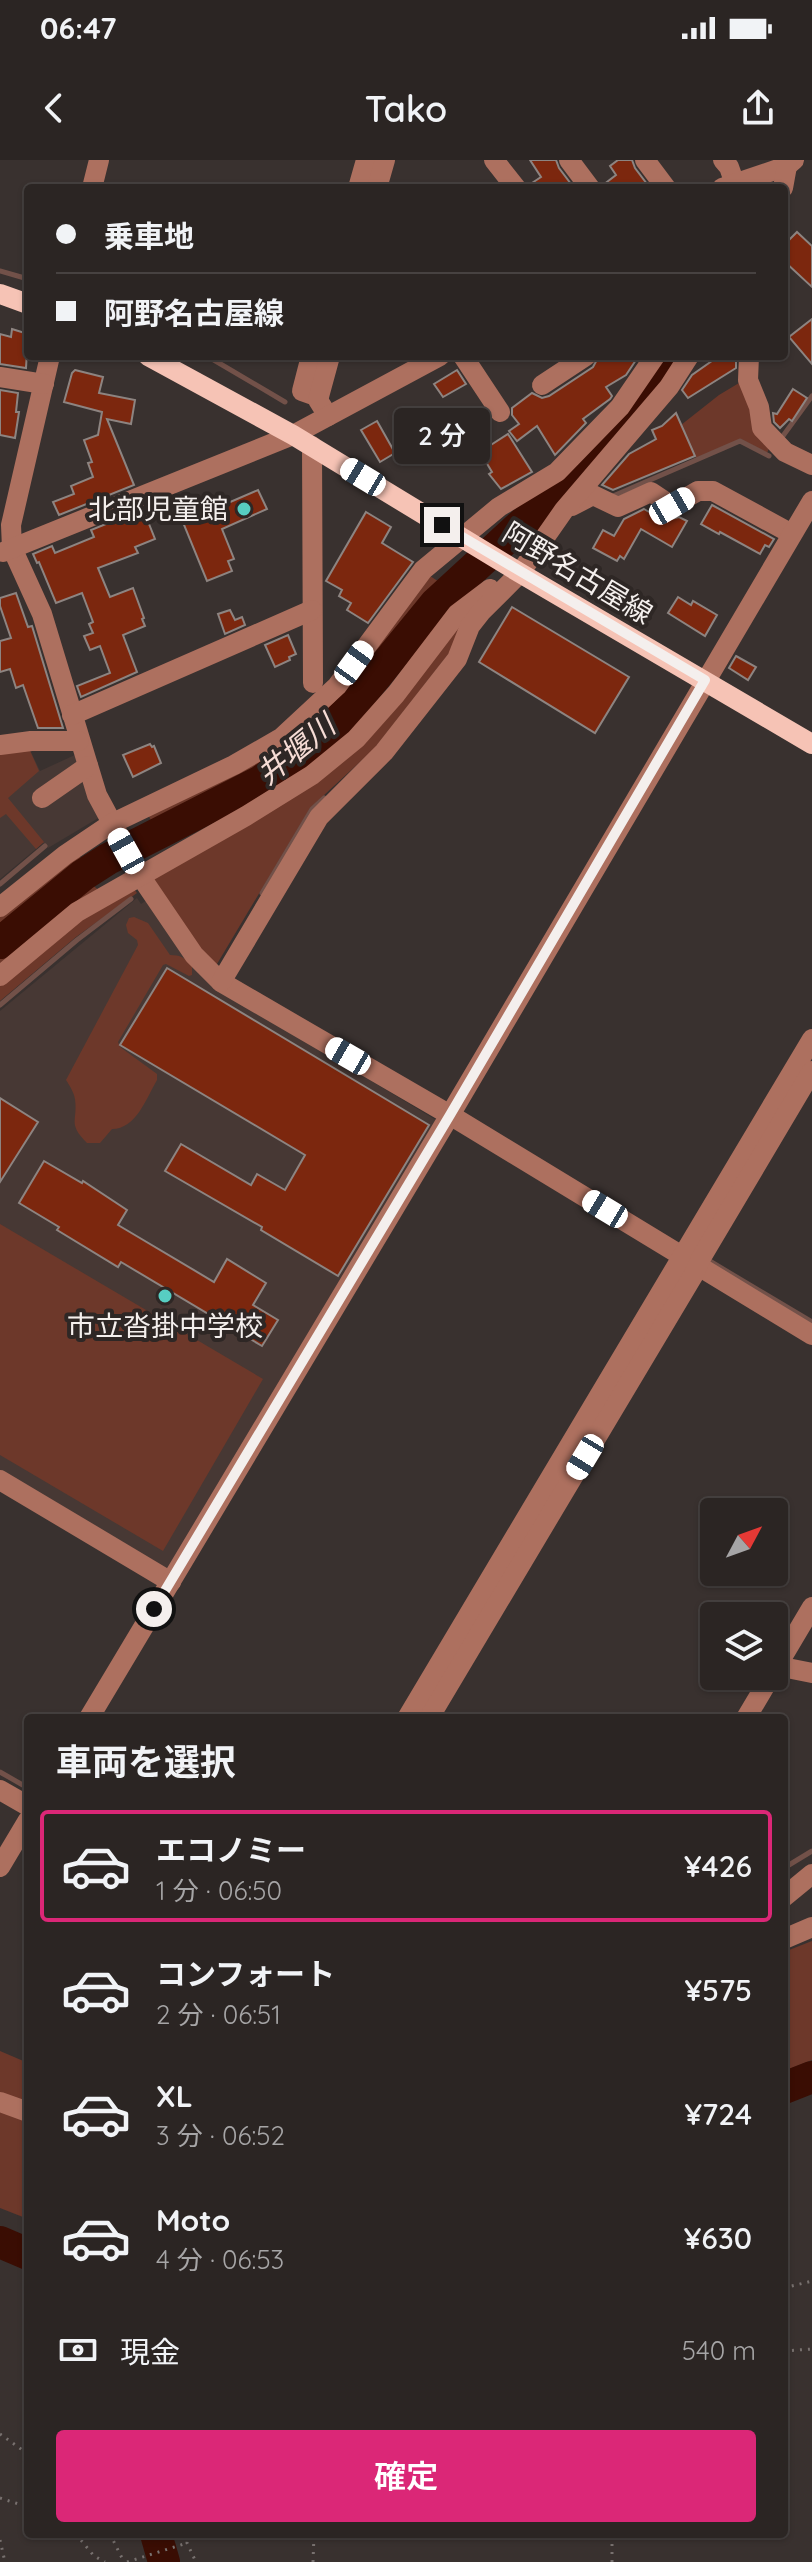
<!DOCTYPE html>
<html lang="ja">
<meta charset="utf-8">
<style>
body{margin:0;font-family:Quicksand,"Noto Sans JP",sans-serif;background:#332d2b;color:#f1f3f6;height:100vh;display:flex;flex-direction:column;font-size:30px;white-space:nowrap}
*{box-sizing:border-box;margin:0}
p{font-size:26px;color:#a6a5a6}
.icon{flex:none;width:44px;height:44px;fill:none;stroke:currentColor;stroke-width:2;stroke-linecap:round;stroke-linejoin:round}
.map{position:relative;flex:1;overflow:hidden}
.sheet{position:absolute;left:24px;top:1554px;width:764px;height:824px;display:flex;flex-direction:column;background:#2b2523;border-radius:8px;box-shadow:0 2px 6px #0004,0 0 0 2px #474241}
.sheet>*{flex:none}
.banner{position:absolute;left:24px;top:24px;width:764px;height:176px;border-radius:8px;box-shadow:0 2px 6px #0004,0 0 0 2px #474241;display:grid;align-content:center;height:176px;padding:0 32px;background:#2b2523}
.needle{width:52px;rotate:49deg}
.controls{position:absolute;left:700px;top:1338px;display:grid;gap:16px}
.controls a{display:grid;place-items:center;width:88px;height:88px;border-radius:8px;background:#2b2523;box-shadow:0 2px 6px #0004,0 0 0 2px #474241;font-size:40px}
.end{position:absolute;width:36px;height:36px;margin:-18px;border:10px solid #f4efed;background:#111;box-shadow:0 0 0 4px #111}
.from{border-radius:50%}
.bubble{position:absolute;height:56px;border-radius:8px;background:#2b2523;box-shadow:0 2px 6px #0004,0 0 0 2px #474241;font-size:26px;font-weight:600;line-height:56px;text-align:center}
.car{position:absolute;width:24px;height:48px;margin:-24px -12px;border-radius:10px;box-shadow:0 0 6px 2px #0007;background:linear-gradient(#fff 24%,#345 0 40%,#fff 0 76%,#345 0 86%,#fff 0)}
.banner b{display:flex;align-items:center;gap:28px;height:76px;font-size:30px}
.banner b+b{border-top:2px solid #474241}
.banner i{width:20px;height:20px;background:#f1f3f6}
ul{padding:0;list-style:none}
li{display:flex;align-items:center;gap:24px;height:112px;margin:0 16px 12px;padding:0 16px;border:4px solid transparent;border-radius:8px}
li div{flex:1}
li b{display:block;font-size:30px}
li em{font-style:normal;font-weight:600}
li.selected{border-color:#db2777}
li>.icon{width:72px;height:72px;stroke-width:1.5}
h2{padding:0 32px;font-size:36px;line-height:96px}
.pay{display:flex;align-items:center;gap:20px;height:88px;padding:0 32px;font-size:30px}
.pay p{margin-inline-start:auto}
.action{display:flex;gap:16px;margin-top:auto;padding:16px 32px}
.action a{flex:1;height:92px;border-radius:8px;background:#db2777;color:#fff;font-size:32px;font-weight:600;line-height:92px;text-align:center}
.status{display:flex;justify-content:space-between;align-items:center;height:56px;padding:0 40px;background:#2b2523;direction:ltr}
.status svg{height:22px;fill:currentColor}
header{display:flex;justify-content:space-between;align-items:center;height:104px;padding:0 32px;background:#2b2523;font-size:36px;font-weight:600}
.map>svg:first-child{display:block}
.built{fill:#473834}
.green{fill:#6d382a}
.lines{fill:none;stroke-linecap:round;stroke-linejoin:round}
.stream{stroke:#725149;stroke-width:5}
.river{stroke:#3a0d03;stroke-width:32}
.building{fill:#7c270e;stroke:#8d8481;stroke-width:2}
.path{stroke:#78716f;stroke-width:3;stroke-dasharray:2 6;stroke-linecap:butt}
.minor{stroke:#ad705f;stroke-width:20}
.major{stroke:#f6c3b5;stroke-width:20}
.route{stroke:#f4efed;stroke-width:10}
.poi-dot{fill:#57cec2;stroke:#2e2725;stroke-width:3}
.labels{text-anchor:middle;stroke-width:8;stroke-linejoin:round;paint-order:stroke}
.poi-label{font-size:28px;fill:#f4efed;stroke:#2e2725;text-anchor:end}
.street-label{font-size:28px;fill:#f4efed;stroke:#2e2725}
.water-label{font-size:30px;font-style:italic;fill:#f6dcd5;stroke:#2e2725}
</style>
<div class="status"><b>06:47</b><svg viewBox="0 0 49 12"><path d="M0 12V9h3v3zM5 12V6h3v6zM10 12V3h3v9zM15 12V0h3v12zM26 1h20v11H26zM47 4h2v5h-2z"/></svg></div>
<header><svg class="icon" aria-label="back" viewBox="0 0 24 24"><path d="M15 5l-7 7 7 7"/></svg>Tako<svg class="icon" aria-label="share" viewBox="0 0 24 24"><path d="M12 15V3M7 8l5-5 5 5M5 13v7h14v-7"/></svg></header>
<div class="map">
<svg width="812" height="2402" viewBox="0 0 812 2402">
<rect width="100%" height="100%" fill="#39312f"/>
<g class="built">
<polygon points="28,586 40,611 77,594 100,657 48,688 43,683 0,719 0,590"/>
<polygon points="137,738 141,744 147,740 217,828 436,960 167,1410 0,1312 0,851"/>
</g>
<g class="green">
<polygon points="744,220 770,286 767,293 741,279 696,298 681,265 719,235"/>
<path d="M430,416L444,425L346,547L339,540L335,543L342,551C304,588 262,614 216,639C196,649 176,662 154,667L147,652L251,602Z"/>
<polygon points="476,445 450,492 374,589 310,648 214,809 152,717 321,615"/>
<polygon points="28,586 39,611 8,638 44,682 36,689 6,654 0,658 0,590"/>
<polygon points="78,693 84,705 81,710 0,774 0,752"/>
<polygon points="89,722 102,733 0,811 0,791"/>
<polygon points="133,728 137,733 76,777 0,841 0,821 78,755"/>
<path d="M134,757L148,763L170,795C180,795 186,798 192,806V815L189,816L166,804L163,805L118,882L120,887L157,914V920C146,939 136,969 112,969L100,983H87C67,963 78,962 75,939C74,933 70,926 66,920L138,785L137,780L128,773L126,765L129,758Z"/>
<polygon points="0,1064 263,1219 163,1391 0,1295"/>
<polygon points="812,1781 812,1900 784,1911 784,1792"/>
<polygon points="0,1891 28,1903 28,1946 0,1937"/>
<polygon points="0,1949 28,1959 28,2059 0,2048"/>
</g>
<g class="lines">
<g class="stream">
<polyline points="0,111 28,119"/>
<polyline points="207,196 285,242"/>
<polyline points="780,280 812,236"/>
<polyline points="613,336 740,281 769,296"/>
<polyline points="336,542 346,553"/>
<polyline points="0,724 45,686"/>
<polyline points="262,733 312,649 324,638"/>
<polyline points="0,845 77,780 131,739"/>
<polyline points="708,1100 812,1162"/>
<polyline points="0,1612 28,1628"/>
<polyline points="784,1708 812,1691"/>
</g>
<g class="river">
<polyline points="0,783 83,715 108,699 261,621 321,577 346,553 436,443 594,298 664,210 673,196"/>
<polyline points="784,1928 812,1917"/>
<polyline points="0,2082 28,2094"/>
<polyline points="156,2374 164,2402"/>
</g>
</g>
<g class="building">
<polygon points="530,0 556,0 559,8 574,28 529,28 529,25 541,17"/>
<polygon points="618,0 632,0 635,8 650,28 603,28 603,25 616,15 610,6"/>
<polygon points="797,72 812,86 812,127 784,101 784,85"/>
<polygon points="812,159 812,204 789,177"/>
<polygon points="12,169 28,174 26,208 0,204 0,174 11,177"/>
<polygon points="599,196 634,196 636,200 626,215 606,227 612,236 610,239 583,259 586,263 555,295 537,266 517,281 509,271 519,264 512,255 512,248 532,233 542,238 549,236 593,207"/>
<polygon points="719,196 736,196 736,208 688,238 682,230 692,215"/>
<polygon points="75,210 103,217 99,233 135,240 131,264 107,259 134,325 59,355 53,342 74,334 71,326 93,317 88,303 92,302 84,280 98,275 102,252 64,242 72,213"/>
<polygon points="457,210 466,224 443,237 434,224"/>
<polygon points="793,229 807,238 792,261 789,259 780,268 774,262 773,253 777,254"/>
<polygon points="0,230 18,233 16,252 19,252 15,278 0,275"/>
<polygon points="676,253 695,296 613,330 602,325 629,294 656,279 652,270 662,266"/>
<polygon points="377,261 395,293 380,302 361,270"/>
<polygon points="508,274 532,312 501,329 489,314 492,312 480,292"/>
<polygon points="258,330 267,349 222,369 234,399 228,401 232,411 207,421 182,360 192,357 191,354 204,349 205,352 214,349"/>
<polygon points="712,345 774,379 769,387 765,385 760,394 720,372 719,374 701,364"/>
<polygon points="143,349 155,379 135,387 138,393 98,408 110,437 133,428 144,458 142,459 145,466 123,475 137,512 81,537 77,526 110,513 100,486 90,490 84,476 93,473 89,464 93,462 82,433 56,443 39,402 37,403 33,394 52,386 55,393 94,377 91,370"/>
<polygon points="644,349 661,359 663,355 671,359 679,357 687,361 672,387 641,369 624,399 620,396 617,401 593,388 603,370 614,376 624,359"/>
<polygon points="366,352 391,367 382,383 413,402 368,463 347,450 351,443 339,436 342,430 326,421"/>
<polygon points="16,433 28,467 32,466 63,568 38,568 23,525 16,528 10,509 0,512 0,481 11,478 0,446 0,438"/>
<polygon points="678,437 691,445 693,441 717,455 705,476 668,453"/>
<polygon points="512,447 629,517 595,573 479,502"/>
<polygon points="230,450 235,460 242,457 245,465 225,474 218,454"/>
<polygon points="288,475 296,494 289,497 290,500 275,507 265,485"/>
<polygon points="736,496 756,507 748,520 729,508"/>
<polygon points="150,584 152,587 154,586 161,603 133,617 123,595"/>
<polygon points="167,808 429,965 338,1116 261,1070 262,1067 165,1011 181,984 251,1025 257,1014 285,1030 305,995 120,885"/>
<polygon points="0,938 38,962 0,1022"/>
<polygon points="44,1001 82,1023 83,1021 127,1050 118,1065 214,1122 227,1099 266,1123 253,1145 278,1160 262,1186 121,1102 118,1107 57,1070 59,1067 19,1043"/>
</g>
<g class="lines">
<g class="path">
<polyline points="784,2128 812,2121"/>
<polyline points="784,2191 812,2189"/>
<polyline points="0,2274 28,2294"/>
<polyline points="0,2338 28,2347"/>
<polyline points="76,2374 94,2396 105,2402"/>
<polyline points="110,2374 124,2402"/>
<polyline points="188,2374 187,2383 196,2402"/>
<polyline points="0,2380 5,2402"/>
<polyline points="127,2402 187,2383"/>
<polyline points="313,2402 314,2374"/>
<polyline points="612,2402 612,2374"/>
</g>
<g class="minor">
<polyline points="494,0 516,28"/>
<polyline points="569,0 590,28"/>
<polyline points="645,0 666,28"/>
<polyline points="723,0 729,7 735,24"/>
<polyline points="92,28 99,0"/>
<polyline points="358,28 366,0"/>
<polyline points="377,28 385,0"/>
<polyline points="722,28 787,6 794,0"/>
<polyline points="783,28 787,6"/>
<polyline points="50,196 11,365 12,388 42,454 97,635 141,717 194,795 221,822 450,955 812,1175"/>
<polyline points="311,196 302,231 319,237"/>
<polyline points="463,196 500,252"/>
<polyline points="749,196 748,220 759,247 762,268 785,292 812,305"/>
<polyline points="0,217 44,224"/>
<polyline points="542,225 586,196"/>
<polyline points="328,256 318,240 330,196"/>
<polyline points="312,286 313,523"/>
<polyline points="572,346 593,335 618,347 651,332 672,346 698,331 713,331 792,374"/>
<polyline points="3,392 293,275 440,196"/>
<polyline points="72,555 312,450"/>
<polyline points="0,585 31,581 79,581"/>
<polyline points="42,638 88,606"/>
<polyline points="0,747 65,695 111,664 234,605 281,578 337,526 423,410 499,347 557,312 620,247 655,196"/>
<polyline points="0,816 77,752 246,656 312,615 356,579 396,534 457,454 490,429"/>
<polyline points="221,822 319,657 384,592 457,499 470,466 481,452 520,413 564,350 669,227 689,196"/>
<polyline points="0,1320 171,1422"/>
<polyline points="777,1506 812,1513"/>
<polyline points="774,1511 812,1447"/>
<polyline points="89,1558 450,955 812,341"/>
<polyline points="407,1558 812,879"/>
<polyline points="429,1558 694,1114 701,1098 812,911"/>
<polyline points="746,1558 771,1516"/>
<polyline points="0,1630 28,1646"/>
<polyline points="0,1707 28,1660"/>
<polyline points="784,1737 812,1714"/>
<polyline points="784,1779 812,1767"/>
<polyline points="0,1942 28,1952"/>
</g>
<g class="major">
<polyline points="0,134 28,144"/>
<polyline points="148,196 293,275 520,413 812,584"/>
</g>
</g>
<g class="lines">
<polyline class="route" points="154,1449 450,955 705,520 442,365"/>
</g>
<g class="poi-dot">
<circle cx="244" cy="349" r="8"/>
<circle cx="165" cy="1136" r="8"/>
</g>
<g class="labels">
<g class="poi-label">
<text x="228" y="359">北部児童館</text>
<text x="165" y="1176" text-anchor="middle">市立沓掛中学校</text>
</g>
<g class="street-label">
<text transform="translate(578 413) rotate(31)" y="10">阿野名古屋線</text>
</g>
<g class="water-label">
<text transform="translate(296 590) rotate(-39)" y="10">井堰川</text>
</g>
</g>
</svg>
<div class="controls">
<a><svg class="needle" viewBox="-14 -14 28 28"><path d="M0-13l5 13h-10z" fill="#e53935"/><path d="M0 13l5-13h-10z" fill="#a6a5a6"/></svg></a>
<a><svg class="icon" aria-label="layers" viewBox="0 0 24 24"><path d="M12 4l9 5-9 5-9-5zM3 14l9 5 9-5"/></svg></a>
</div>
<i class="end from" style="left:154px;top:1449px"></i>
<i class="end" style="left:442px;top:365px"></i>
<div class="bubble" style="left:394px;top:248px;width:96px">2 分</div>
<i class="car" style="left:363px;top:317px;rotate:301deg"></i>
<i class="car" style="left:672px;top:346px;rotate:60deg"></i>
<i class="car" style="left:354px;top:503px;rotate:36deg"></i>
<i class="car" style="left:126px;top:691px;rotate:331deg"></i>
<i class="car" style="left:348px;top:896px;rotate:300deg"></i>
<i class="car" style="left:605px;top:1049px;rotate:301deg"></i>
<i class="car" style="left:585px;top:1297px;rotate:211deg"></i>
<div class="banner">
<b><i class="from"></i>乗車地</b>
<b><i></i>阿野名古屋線</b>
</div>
<section class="sheet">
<h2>車両を選択</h2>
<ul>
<li class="selected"><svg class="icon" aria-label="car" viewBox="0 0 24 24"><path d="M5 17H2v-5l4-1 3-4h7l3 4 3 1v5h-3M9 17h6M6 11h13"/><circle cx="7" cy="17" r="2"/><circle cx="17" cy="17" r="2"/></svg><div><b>エコノミー</b><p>1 分 · 06:50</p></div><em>¥426</em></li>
<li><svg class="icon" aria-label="car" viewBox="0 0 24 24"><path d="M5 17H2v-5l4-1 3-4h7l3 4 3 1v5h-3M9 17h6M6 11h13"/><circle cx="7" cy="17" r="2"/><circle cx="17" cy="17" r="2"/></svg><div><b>コンフォート</b><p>2 分 · 06:51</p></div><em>¥575</em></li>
<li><svg class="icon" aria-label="car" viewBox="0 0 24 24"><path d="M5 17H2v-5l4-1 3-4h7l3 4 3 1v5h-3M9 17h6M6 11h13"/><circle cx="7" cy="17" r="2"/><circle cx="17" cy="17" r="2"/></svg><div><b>XL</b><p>3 分 · 06:52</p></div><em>¥724</em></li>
<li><svg class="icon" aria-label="car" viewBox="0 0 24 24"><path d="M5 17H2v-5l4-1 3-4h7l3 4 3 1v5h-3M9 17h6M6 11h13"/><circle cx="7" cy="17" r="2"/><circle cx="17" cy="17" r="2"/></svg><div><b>Moto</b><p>4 分 · 06:53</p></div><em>¥630</em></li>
</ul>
<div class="pay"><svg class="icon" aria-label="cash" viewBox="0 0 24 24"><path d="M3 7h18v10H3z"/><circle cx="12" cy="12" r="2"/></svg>現金<p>540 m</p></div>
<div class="action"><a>確定</a></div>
</section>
</div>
